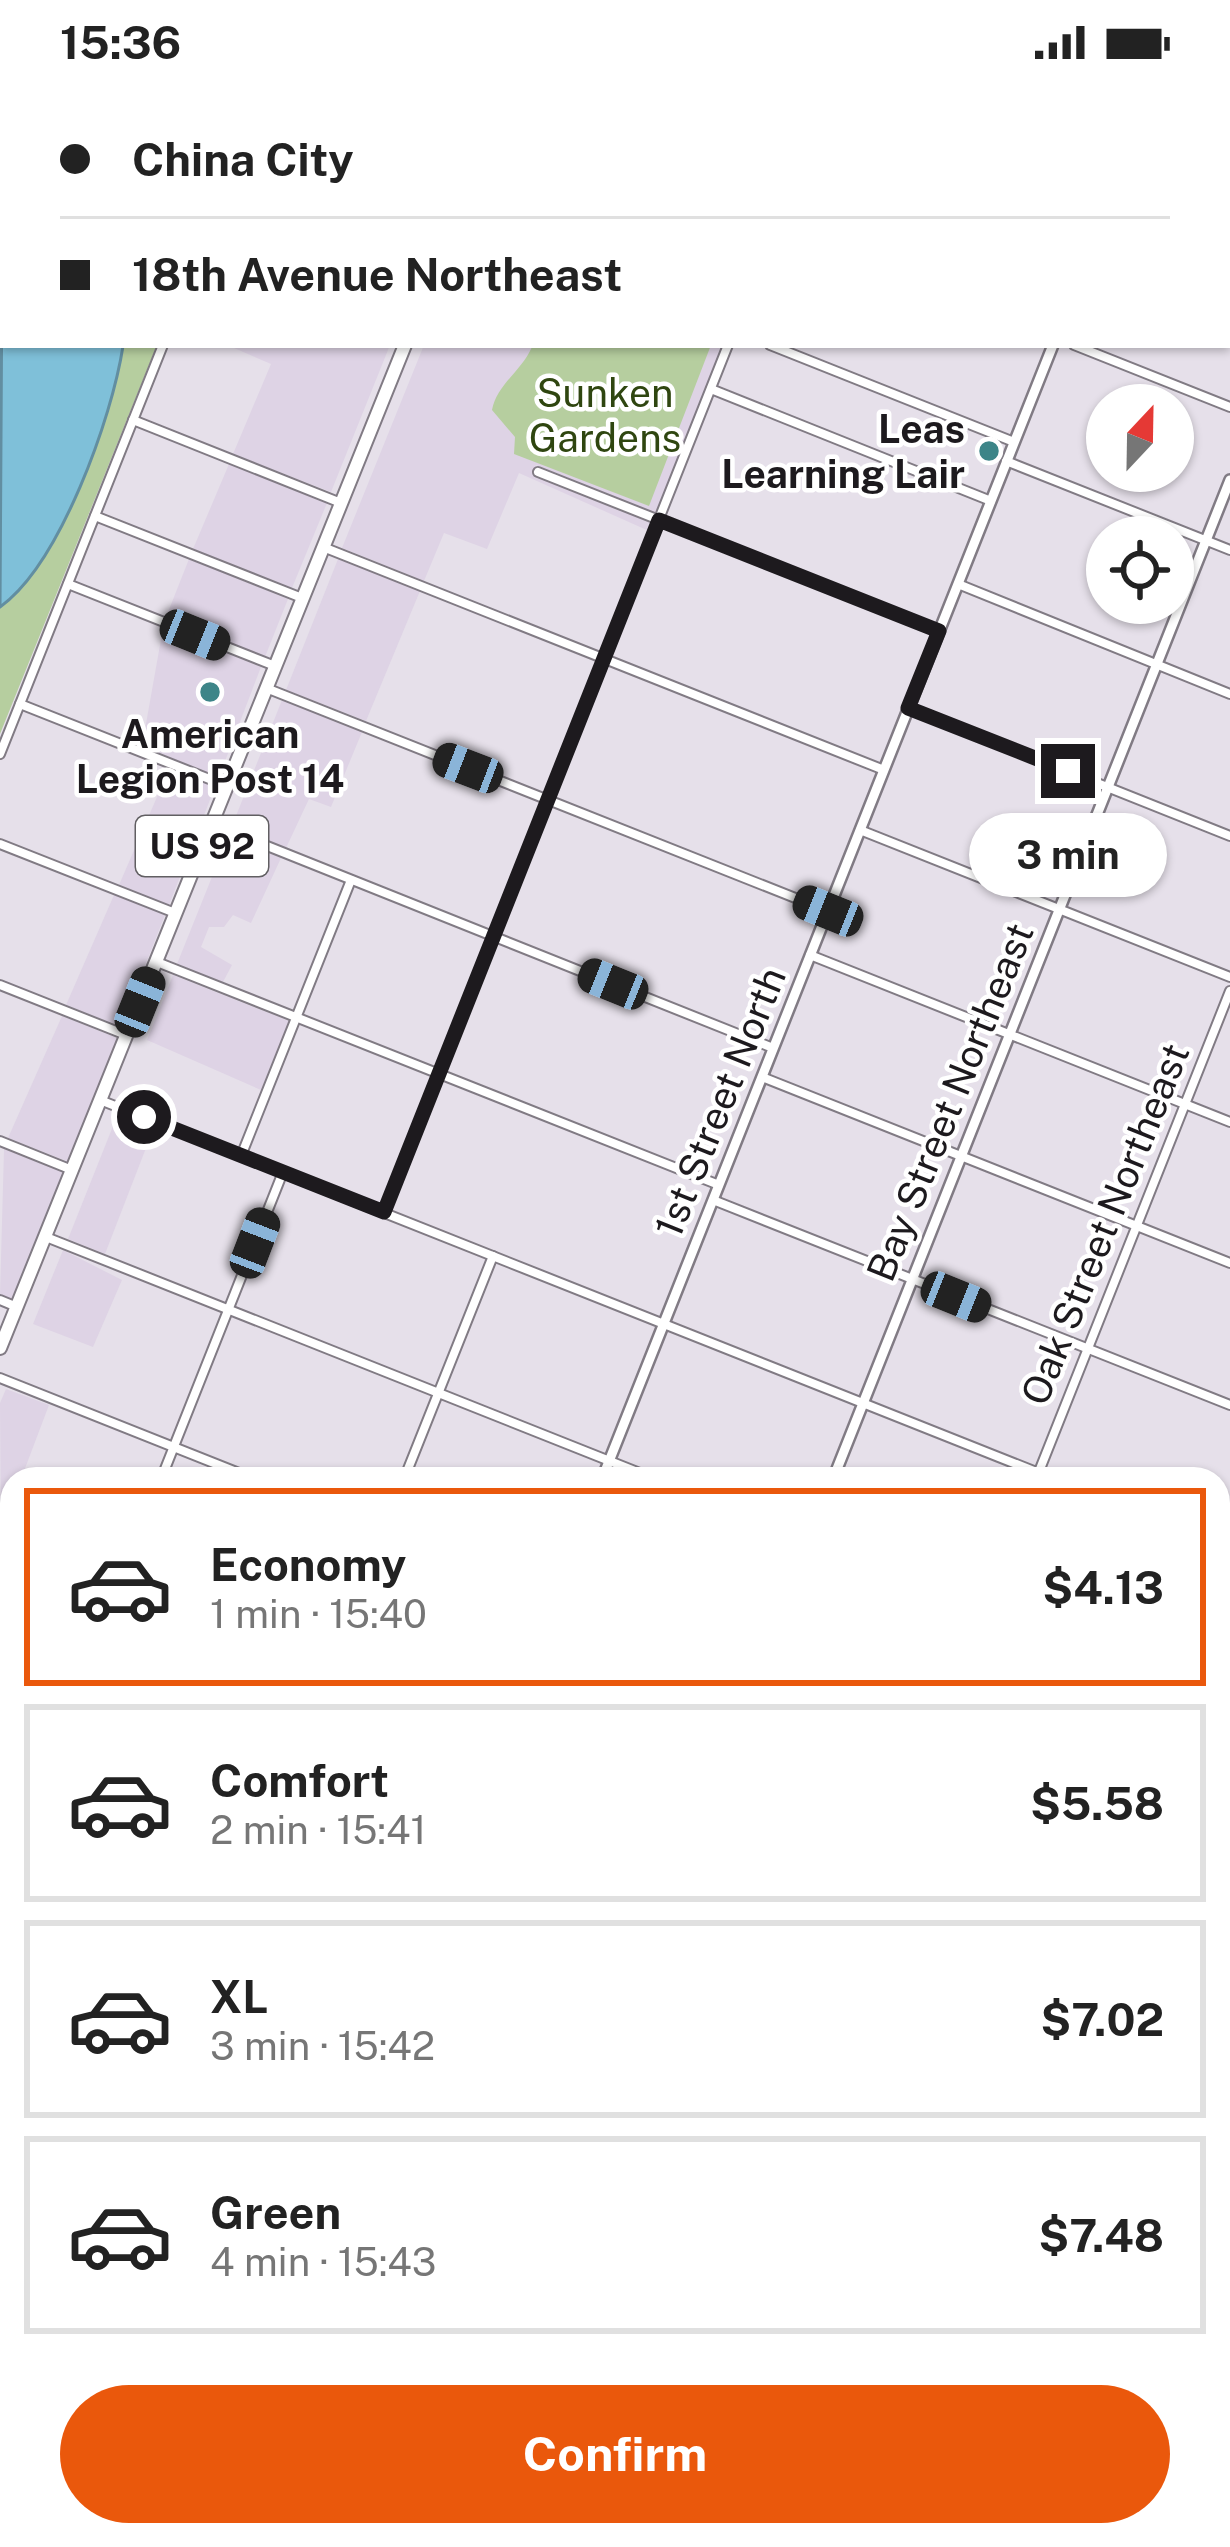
<!DOCTYPE html>
<meta charset="utf-8">
<style>
body{margin:0;font-family:"Public Sans",sans-serif;background:#f2f2f2;color:#222;height:100vh;display:flex;flex-direction:column;font-size:45px;white-space:nowrap}
*{box-sizing:border-box;margin:0}
p{font-size:39px;color:#767676}
.icon{flex:none;width:66px;height:66px;fill:none;stroke:currentColor;stroke-width:2;stroke-linecap:round;stroke-linejoin:round}
.map{position:relative;flex:1;overflow:hidden}
.side{position:absolute;left:0px;top:1383px;width:1230px;height:1080px;display:flex;flex-direction:column;background:#fff;border-radius:36px 36px 0 0;box-shadow:0 3px 9px #0004}
.side>*{flex:none}
.banner{position:absolute;left:0px;top:0px;width:1230px;height:264px;box-shadow:0 3px 9px #0004;display:grid;align-content:center;height:264px;padding:0 60px;background:#fff}
.needle{width:78px;rotate:22deg}
.controls{position:absolute;left:1086px;top:300px;display:grid;gap:24px}
.controls a{display:grid;place-items:center;width:108px;height:108px;border-radius:50%;background:#fff;box-shadow:0 3px 9px #0004;font-size:60px}
.end{position:absolute;width:54px;height:54px;margin:-27px;border:15px solid #1d1a1e;background:#fff;box-shadow:0 0 0 6px #fff}
.from{border-radius:50%}
.bubble{position:absolute;height:84px;border-radius:42px;background:#fff;box-shadow:0 3px 9px #0004;font-size:39px;font-weight:700;line-height:84px;text-align:center}
.car{position:absolute;width:36px;height:72px;margin:-36px -18px;border-radius:15px;box-shadow:0 0 9px 3px #0007;background:linear-gradient(#222 24%,#8ab4d8 0 40%,#222 0 76%,#8ab4d8 0 86%,#222 0)}
.banner b{display:flex;align-items:center;gap:42px;height:114px;font-size:45px}
.banner b+b{border-top:3px solid #e0e0e0}
.banner i{width:30px;height:30px;background:#222}
ul{padding:21px 0 0;list-style:none}
li{display:flex;align-items:center;gap:36px;height:198px;margin:0 24px 18px;padding:0 36px;border:6px solid #e0e0e0;border-radius:0px}
li div{flex:1}
li b{display:block;font-size:45px}
li em{font-style:normal;font-weight:700}
li.current{border-color:#ea580c}
li>.icon{width:108px;height:108px;stroke-width:1.5}
.action{display:flex;gap:24px;margin-top:auto;padding:24px 60px}
.action a{flex:1;height:138px;border-radius:72px;background:#ea580c;color:#fff;font-size:48px;font-weight:700;line-height:138px;text-align:center}
.status{display:flex;justify-content:space-between;align-items:center;height:84px;padding:0 60px;background:#fff;direction:ltr}
.status svg{height:33px;fill:currentColor}
.map>svg:first-child{display:block}
.built{fill:#ded3e5}
.green{fill:#b6ce9f}
.water{fill:#7fc0d9;stroke:#628ea1;stroke-width:3}
.lines{fill:none;stroke-linecap:round;stroke-linejoin:round}
.minor-casing{stroke:#817b84;stroke-width:12}
.tertiary-casing{stroke:#817b84;stroke-width:14}
.primary-casing{stroke:#817b84;stroke-width:16}
.minor{stroke:#fff;stroke-width:8}
.tertiary{stroke:#fff;stroke-width:9}
.primary{stroke:#fff;stroke-width:12}
.route{stroke:#1d1a1e;stroke-width:15}
.poi-dot{fill:#3d8588;stroke:#fff;stroke-width:4.5}
.labels{text-anchor:middle;stroke-width:9;stroke-linejoin:round;paint-order:stroke}
.shield{fill:#fff;stroke:#615f62;stroke-width:3}
.shield-label{font-size:36px;font-weight:bold;fill:#1d1a1e}
.park-label{font-size:39px;fill:#2f4610;stroke:#fff}
.poi-label{font-size:39px;font-weight:bold;fill:#1d1a1e;stroke:#fff;text-anchor:end}
.street-label{font-size:39px;fill:#1d1a1e;stroke:#fff}
</style>
<div class="status"><b>15:36</b><svg viewBox="0 0 49 12"><path d="M0 12V9h3v3zM5 12V6h3v6zM10 12V3h3v9zM15 12V0h3v12zM26 1h20v11H26zM47 4h2v5h-2z"/></svg></div>
<div class="map">
<svg width="1230" height="2463" viewBox="0 0 1230 2463">
<rect width="100%" height="100%" fill="#e6e0ea"/>
<g class="built">
<polygon points="227,261 390,261 331,408 233,370 271,280"/>
<polygon points="424,261 723,261 656,429 536,381 532,390 652,439 649,447 519,389 487,465 444,449 424,497 342,464"/>
<polygon points="229,380 327,419 292,504 193,465"/>
<polygon points="189,475 288,515 265,573 166,533"/>
<polygon points="338,475 420,507 366,637 286,606"/>
<polygon points="163,544 261,583 219,693 142,662"/>
<polygon points="282,616 362,648 331,723 309,715 286,764 232,742"/>
<polygon points="169,685 215,703 169,821 119,801"/>
<polygon points="228,753 281,774 251,839 233,831 224,843 209,843 201,863 232,881 223,898 177,880"/>
<polygon points="114,811 165,831 121,943 66,921"/>
<polygon points="173,891 289,937 261,1006 147,956"/>
<polygon points="62,932 117,954 69,1078 8,1054"/>
<polygon points="117,1032 153,1046 105,1170 68,1155"/>
<polygon points="4,1065 65,1089 14,1216 0,1210"/>
<polygon points="63,1166 122,1196 93,1263 33,1240"/>
<polygon points="6,1305 49,1321 21,1395 12,1395 12,1419 1,1449 0,1319"/>
<polygon points="356,2451 460,2451 458,2463 351,2463"/>
<polygon points="657,2451 984,2451 983,2458 999,2463 653,2463"/>
</g>
<g class="green">
<polygon points="0,0 261,0 3,3 3,261 157,261 0,650"/>
<path d="M549,261H711L649,422L514,370L515,353L492,326C497,300 521,288 532,263Z"/>
<polygon points="1230,2270 1230,2418 1218,2413 1218,2295"/>
<polygon points="1218,2424 1230,2429 1230,2463 1067,2463 1050,2456 1046,2463 982,2458 984,2451 1218,2451"/>
</g>
<path class="water" d="M3,6V261L123,262C112,334 60,480 0,523Z"/>
<g class="lines">
<defs>
<g id="minor">
<polyline points="383,0 391,3"/>
<polyline points="1175,0 1182,3"/>
<polyline points="265,3 266,0"/>
<polyline points="831,3 832,0"/>
<polyline points="1227,20 1230,22"/>
<polyline points="1227,47 1230,48"/>
<polyline points="770,261 1014,358"/>
<polyline points="1074,261 1230,323"/>
<polyline points="711,305 991,417"/>
<polyline points="133,336 341,419"/>
<polyline points="1006,377 1230,466"/>
<polyline points="538,388 939,547"/>
<polyline points="95,432 302,514"/>
<polyline points="323,463 884,686"/>
<polyline points="68,500 275,582"/>
<polyline points="958,500 1230,610"/>
<polyline points="266,604 828,827"/>
<polyline points="20,620 227,702"/>
<polyline points="909,624 1230,752"/>
<polyline points="0,670 163,261"/>
<polyline points="212,740 773,964"/>
<polyline points="860,746 1230,893"/>
<polyline points="0,760 175,829"/>
<polyline points="810,871 1230,1038"/>
<polyline points="157,878 719,1101"/>
<polyline points="0,901 126,951"/>
<polyline points="762,993 1230,1179"/>
<polyline points="100,1016 1054,1395"/>
<polyline points="0,1057 72,1086"/>
<polyline points="241,1072 351,796"/>
<polyline points="713,1116 1230,1321"/>
<polyline points="384,1128 728,261"/>
<polyline points="46,1153 655,1395"/>
<polyline points="0,1216 17,1223"/>
<polyline points="0,1294 254,1395"/>
<polyline points="161,1395 283,1088"/>
<polyline points="404,1395 493,1172"/>
<polyline points="1036,1395 1230,907"/>
<polyline points="0,1455 12,1460"/>
<polyline points="1218,1457 1230,1427"/>
<polyline points="1218,1460 1230,1465"/>
<polyline points="1218,1619 1230,1624"/>
<polyline points="1218,1779 1230,1784"/>
<polyline points="0,1801 12,1771"/>
<polyline points="0,1934 12,1938"/>
<polyline points="1218,1939 1230,1944"/>
<polyline points="0,2095 12,2100"/>
<polyline points="1218,2101 1230,2106"/>
<polyline points="1218,2269 1230,2255"/>
<polyline points="0,2412 12,2382"/>
<polyline points="1218,2418 1230,2423"/>
<polyline points="82,2463 86,2451"/>
<polyline points="464,2463 465,2451"/>
</g>
<g id="tertiary">
<polyline points="754,0 762,3"/>
<polyline points="1155,3 1157,0"/>
<polyline points="1227,186 1230,187"/>
<polyline points="602,1395 1053,261"/>
<polyline points="833,1395 1230,396"/>
<polyline points="0,1617 12,1621"/>
<polyline points="1218,2013 1230,2004"/>
<polyline points="0,2260 12,2264"/>
<polyline points="481,2451 512,2463"/>
<polyline points="220,2463 225,2451"/>
<polyline points="647,2463 651,2451"/>
</g>
<g id="primary">
<polyline points="509,3 510,0"/>
<polyline points="0,1264 405,261"/>
</g>
</defs>
<use href="#minor" class="minor-casing"/>
<use href="#tertiary" class="tertiary-casing"/>
<use href="#primary" class="primary-casing"/>
<use href="#minor" class="minor"/>
<use href="#tertiary" class="tertiary"/>
<use href="#primary" class="primary"/>
</g>
<g class="lines">
<polyline class="route" points="144,1033 384,1128 659,436 939,547 908,624 1068,687"/>
</g>
<g class="poi-dot">
<circle cx="989" cy="367" r="12"/>
<circle cx="210" cy="608" r="12"/>
</g>
<g class="labels">
<rect class="shield" x="136" y="732" width="132" height="60" rx="9"/>
<g class="shield-label">
<text x="202" y="775">US 92</text>
</g>
<g class="park-label">
<text x="605" y="323">Sunken<tspan x="605" dy="45">Gardens</tspan></text>
</g>
<g class="poi-label">
<text x="965" y="359">Leas<tspan x="965" dy="45">Learning Lair</tspan></text>
<text x="210" y="664" text-anchor="middle">American<tspan x="210" dy="45">Legion Post 14</tspan></text>
</g>
<g class="street-label">
<text transform="translate(720 1018) rotate(-68)" y="14">1st Street North</text>
<text transform="translate(950 1018) rotate(-68)" y="14">Bay Street Northeast</text>
<text transform="translate(1105 1140) rotate(-68)" y="14">Oak Street Northeast</text>
</g>
</g>
</svg>
<div class="controls">
<a><svg class="needle" viewBox="-14 -14 28 28"><path d="M0-13l5 13h-10z" fill="#e53935"/><path d="M0 13l5-13h-10z" fill="#767676"/></svg></a>
<a><svg class="icon" aria-label="locate" viewBox="0 0 24 24"><circle cx="12" cy="12" r="6"/><path d="M12 2v4M12 18v4M2 12h4M18 12h4"/></svg></a>
</div>
<i class="end from" style="left:144px;top:1033px"></i>
<i class="end" style="left:1068px;top:687px"></i>
<div class="bubble" style="left:969px;top:729px;width:198px">3 min</div>
<i class="car" style="left:195px;top:551px;rotate:112deg"></i>
<i class="car" style="left:468px;top:684px;rotate:291deg"></i>
<i class="car" style="left:828px;top:827px;rotate:292deg"></i>
<i class="car" style="left:613px;top:900px;rotate:292deg"></i>
<i class="car" style="left:140px;top:918px;rotate:22deg"></i>
<i class="car" style="left:255px;top:1159px;rotate:21deg"></i>
<i class="car" style="left:956px;top:1213px;rotate:112deg"></i>
<div class="banner">
<b><i class="from"></i>China City</b>
<b><i></i>18th Avenue Northeast</b>
</div>
<section class="side">
<ul>
<li class="current"><svg class="icon" aria-label="car" viewBox="0 0 24 24"><path d="M5 17H2v-5l4-1 3-4h7l3 4 3 1v5h-3M9 17h6M6 11h13"/><circle cx="7" cy="17" r="2"/><circle cx="17" cy="17" r="2"/></svg><div><b>Economy</b><p>1 min · 15:40</p></div><em>$4.13</em></li>
<li><svg class="icon" aria-label="car" viewBox="0 0 24 24"><path d="M5 17H2v-5l4-1 3-4h7l3 4 3 1v5h-3M9 17h6M6 11h13"/><circle cx="7" cy="17" r="2"/><circle cx="17" cy="17" r="2"/></svg><div><b>Comfort</b><p>2 min · 15:41</p></div><em>$5.58</em></li>
<li><svg class="icon" aria-label="car" viewBox="0 0 24 24"><path d="M5 17H2v-5l4-1 3-4h7l3 4 3 1v5h-3M9 17h6M6 11h13"/><circle cx="7" cy="17" r="2"/><circle cx="17" cy="17" r="2"/></svg><div><b>XL</b><p>3 min · 15:42</p></div><em>$7.02</em></li>
<li><svg class="icon" aria-label="car" viewBox="0 0 24 24"><path d="M5 17H2v-5l4-1 3-4h7l3 4 3 1v5h-3M9 17h6M6 11h13"/><circle cx="7" cy="17" r="2"/><circle cx="17" cy="17" r="2"/></svg><div><b>Green</b><p>4 min · 15:43</p></div><em>$7.48</em></li>
</ul>
<div class="action"><a>Confirm</a></div>
</section>
</div>
